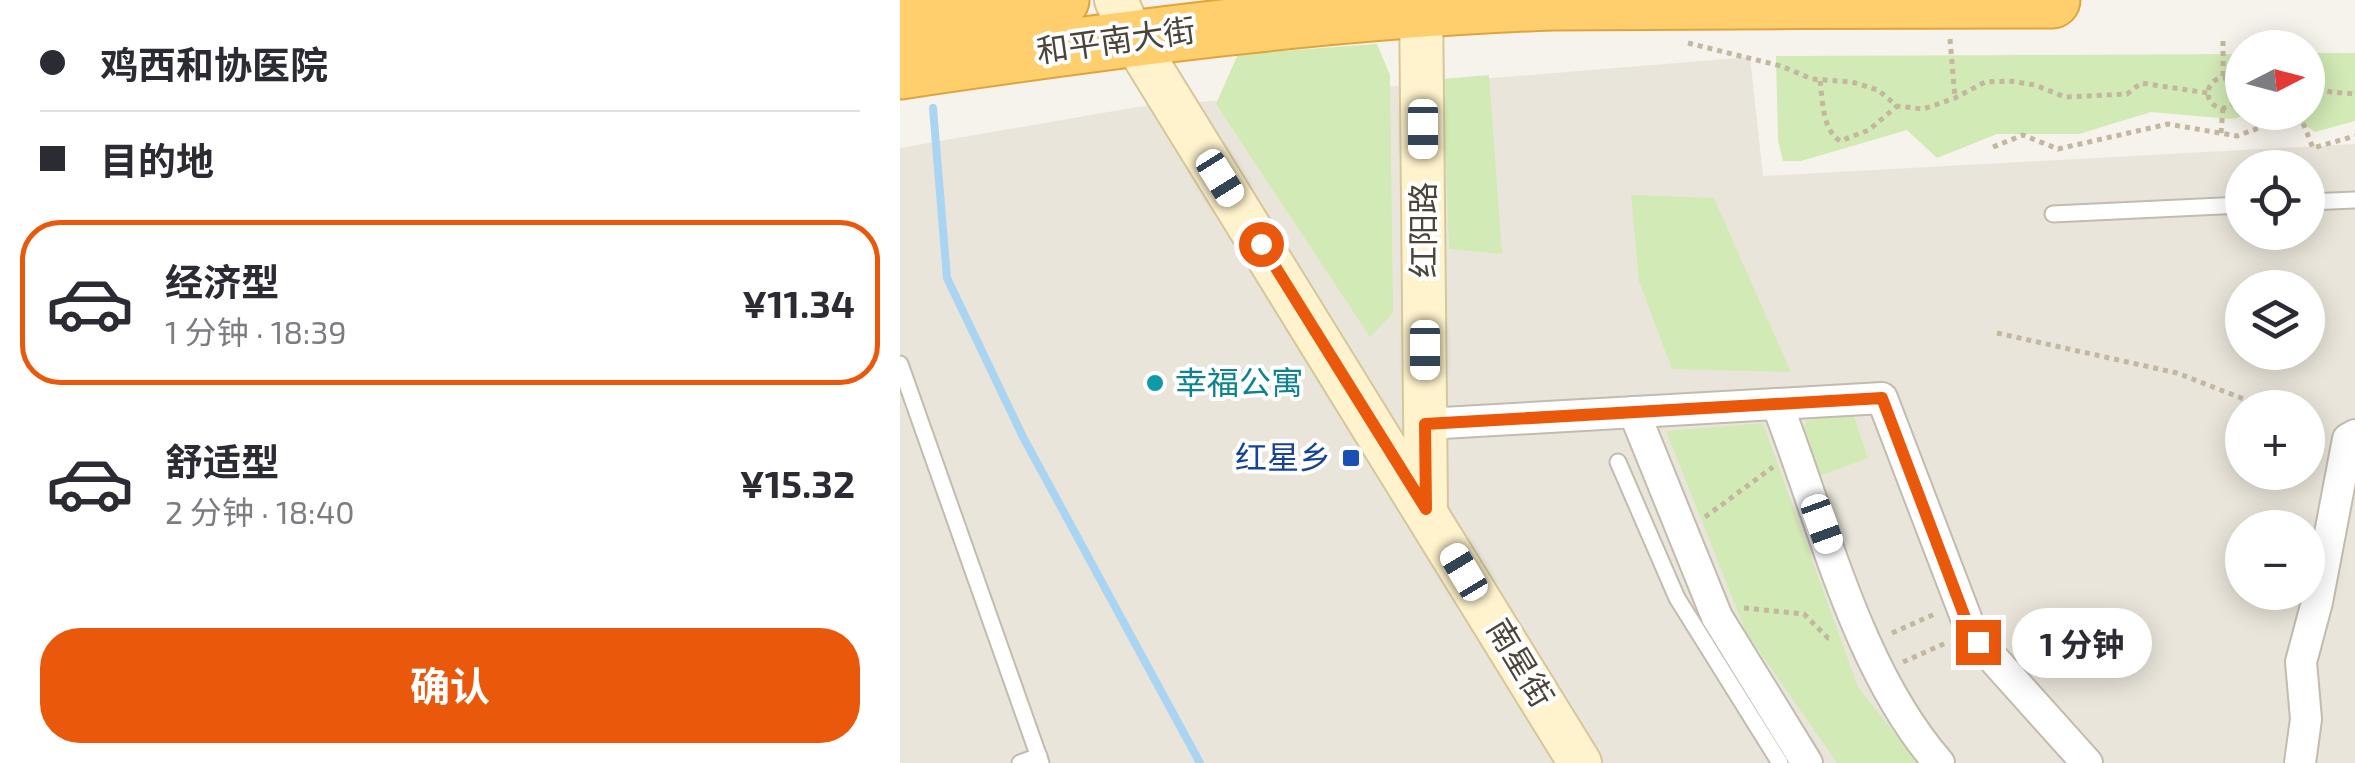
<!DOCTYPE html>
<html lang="zh">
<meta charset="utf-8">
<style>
body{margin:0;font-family:"Exo 2","Noto Sans SC",sans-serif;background:#f7f7f7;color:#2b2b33;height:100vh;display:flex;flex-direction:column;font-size:38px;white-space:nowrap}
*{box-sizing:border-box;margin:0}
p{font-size:32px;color:#7c7c81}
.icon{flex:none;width:55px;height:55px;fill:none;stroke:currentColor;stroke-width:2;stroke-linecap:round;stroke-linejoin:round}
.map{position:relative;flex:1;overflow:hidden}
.sheet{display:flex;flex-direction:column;background:#fff;width:900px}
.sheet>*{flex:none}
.hud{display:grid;align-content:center;height:220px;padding:0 40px;background:#fff}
.needle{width:65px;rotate:84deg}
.fabs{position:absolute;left:1325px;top:30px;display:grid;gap:20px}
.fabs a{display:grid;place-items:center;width:100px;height:100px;border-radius:50%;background:#fff;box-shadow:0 5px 25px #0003;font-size:50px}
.end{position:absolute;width:45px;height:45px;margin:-22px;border:12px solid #ea580c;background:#fff;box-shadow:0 0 0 5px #fff}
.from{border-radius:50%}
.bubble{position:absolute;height:70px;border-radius:35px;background:#fff;box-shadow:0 5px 25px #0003;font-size:32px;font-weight:700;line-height:70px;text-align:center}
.car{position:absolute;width:30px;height:60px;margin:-30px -15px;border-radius:12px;box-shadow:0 0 8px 2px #0007;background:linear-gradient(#fff 24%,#345 0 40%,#fff 0 76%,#345 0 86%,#fff 0)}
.hud b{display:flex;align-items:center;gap:35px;height:95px;font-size:38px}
.hud b+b{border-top:2px solid #e1e1e2}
.hud i{width:25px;height:25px;background:#2b2b33}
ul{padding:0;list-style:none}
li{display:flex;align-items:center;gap:30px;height:165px;margin:0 20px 15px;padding:0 20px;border:5px solid transparent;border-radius:40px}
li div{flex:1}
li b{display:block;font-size:38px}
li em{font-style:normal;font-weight:700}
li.selected{border-color:#ea580c}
li>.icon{width:90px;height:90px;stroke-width:1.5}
.action{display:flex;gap:20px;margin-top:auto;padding:20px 40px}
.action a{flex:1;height:115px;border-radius:40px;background:#ea580c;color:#fff;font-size:40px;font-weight:700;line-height:115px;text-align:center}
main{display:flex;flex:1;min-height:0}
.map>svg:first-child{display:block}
.residential{fill:#eae5da;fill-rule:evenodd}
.green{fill:#d2eab5}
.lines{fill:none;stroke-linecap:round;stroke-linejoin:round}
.stream{stroke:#a9d4f2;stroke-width:8}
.lane-casing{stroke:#c2bbae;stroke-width:19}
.street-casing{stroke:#c2bbae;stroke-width:34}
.secondary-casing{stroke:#d6c79b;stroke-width:46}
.highway-casing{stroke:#e0a43c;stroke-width:59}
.path{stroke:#c4b79f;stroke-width:5;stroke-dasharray:5 5;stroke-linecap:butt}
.lane{stroke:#fff;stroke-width:15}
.street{stroke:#fff;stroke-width:30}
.secondary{stroke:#fff3cd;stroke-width:42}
.highway{stroke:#ffcf6e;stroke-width:55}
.route{stroke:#ea580c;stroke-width:12}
.culture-dot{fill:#0f9aa8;stroke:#fff;stroke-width:4}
.transit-dot{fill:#1a4fb4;stroke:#fff;stroke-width:4}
.labels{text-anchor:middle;stroke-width:8;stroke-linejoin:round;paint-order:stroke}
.street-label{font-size:32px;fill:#4b4439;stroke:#fff}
.culture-label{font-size:32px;fill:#0d838f;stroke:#fff;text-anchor:start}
.transit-label{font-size:32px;fill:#164399;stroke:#fff;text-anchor:end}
</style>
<main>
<section class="sheet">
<div class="hud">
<b><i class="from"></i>鸡西和协医院</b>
<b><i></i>目的地</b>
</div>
<ul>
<li class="selected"><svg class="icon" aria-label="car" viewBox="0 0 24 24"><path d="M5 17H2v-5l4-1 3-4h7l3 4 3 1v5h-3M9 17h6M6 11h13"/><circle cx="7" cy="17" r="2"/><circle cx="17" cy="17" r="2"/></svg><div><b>经济型</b><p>1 分钟 · 18:39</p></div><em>¥11.34</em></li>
<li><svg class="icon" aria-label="car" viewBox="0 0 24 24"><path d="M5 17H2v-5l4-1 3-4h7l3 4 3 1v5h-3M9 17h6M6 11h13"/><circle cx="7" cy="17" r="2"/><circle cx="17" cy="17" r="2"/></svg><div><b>舒适型</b><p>2 分钟 · 18:40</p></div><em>¥15.32</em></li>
</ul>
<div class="action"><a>确认</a></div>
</section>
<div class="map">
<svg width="1455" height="763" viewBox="0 0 1455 763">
<rect width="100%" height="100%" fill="#f6f3ec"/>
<path class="residential" d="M850,57L863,176L1455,144V763H0V148L237,107ZM1342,168H1408V232H1342ZM1342,288H1408V352H1342ZM1342,408H1408V472H1342ZM1342,528H1408V592H1342Z"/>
<g class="green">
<polygon points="477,44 490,75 493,313 470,337 316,104 338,54"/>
<polygon points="1408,53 1455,53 1455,121 1415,132 1388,113 1408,112"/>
<polygon points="1342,54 1342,112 1355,113 1331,119 1251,112 1179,134 1097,134 1037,158 1007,130 901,161 883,161 878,140 876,56"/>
<polygon points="589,75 602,254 549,249 543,79"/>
<polygon points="731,195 814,198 891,372 772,369 739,281"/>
<polygon points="954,416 968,458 916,477 903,430 907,421 920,417"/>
<polygon points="863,423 958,687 1018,763 937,763 846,632 766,431"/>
</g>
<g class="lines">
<polyline class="stream" points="33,108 47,278 123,437 300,763"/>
<defs>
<g id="lane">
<polyline points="1408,202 1455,200"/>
<polyline points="1153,214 1342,205"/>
<polyline points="0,364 141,763"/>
<polyline points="718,462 777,598 880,763"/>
<polyline points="120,763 139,756"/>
</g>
<g id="street">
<path d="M877,404C923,521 956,668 1039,763"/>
<polyline points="734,412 817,617 907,763"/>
<polyline points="525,424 982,398 1073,636 1187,763"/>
<polyline points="1400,763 1406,719 1401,662 1417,602 1448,439 1455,435"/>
</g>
<g id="secondary">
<polyline points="216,0 232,37 680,763"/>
<polyline points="521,0 526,508"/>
</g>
<g id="highway">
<polyline points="0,24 161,0"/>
<path d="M0,71C217,39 434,10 653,2C819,0 986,1 1152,0"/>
</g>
</defs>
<use href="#lane" class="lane-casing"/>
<use href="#street" class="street-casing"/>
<use href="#secondary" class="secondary-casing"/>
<use href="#highway" class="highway-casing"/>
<g class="path">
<polyline points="1050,39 1055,98"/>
<polyline points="1323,41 1323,78"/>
<polyline points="788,43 881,66 912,79 952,82 978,90 997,106 1023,109 1055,98 1085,82 1109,81 1135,85 1165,97 1227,94 1241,83 1308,93"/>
<circle cx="1323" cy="93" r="15"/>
<path d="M920,81C923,102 922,129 940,141L969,130L997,106"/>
<polyline points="1408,86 1431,92 1455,94"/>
<polyline points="1321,133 1323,108"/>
<polyline points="1093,147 1123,135 1158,149 1268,124 1337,136 1399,113 1413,148 1455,136"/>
<polyline points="1097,333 1277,373 1367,408"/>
<polyline points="1408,423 1426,430"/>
<polyline points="805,517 873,467"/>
<polyline points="844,608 904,614 928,638 933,637"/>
<polyline points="992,633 1037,613"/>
<polyline points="1003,662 1048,642"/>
</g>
<use href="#lane" class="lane"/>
<use href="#street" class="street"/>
<use href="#secondary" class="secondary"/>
<use href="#highway" class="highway"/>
</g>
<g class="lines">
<polyline class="route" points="361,244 526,509 525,424 982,398 1072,636 1078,642"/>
</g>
<circle class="culture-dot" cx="255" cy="383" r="10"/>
<rect class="transit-dot" x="441" y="448" width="20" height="20" rx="5"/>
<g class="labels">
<g class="street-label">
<text transform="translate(216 41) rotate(-8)" y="11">和平南大街</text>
<text transform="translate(524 230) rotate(-90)" y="11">红阳路</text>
<text transform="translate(620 663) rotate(59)" y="11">南星街</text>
</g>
<g class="culture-label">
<text x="275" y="394">幸福公寓</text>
</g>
<g class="transit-label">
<text x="431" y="469">红星乡</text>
</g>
</g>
</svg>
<div class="fabs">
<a><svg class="needle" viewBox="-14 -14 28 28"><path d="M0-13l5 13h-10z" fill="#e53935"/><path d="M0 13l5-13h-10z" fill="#7c7c81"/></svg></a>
<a><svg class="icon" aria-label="locate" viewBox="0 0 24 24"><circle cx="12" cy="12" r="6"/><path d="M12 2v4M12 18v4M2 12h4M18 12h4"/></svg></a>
<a><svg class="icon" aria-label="layers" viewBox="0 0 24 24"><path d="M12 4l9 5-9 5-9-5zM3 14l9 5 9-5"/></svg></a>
<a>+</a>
<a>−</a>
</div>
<i class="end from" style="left:361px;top:244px"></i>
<i class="end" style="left:1078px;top:642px"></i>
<div class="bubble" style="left:1112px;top:608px;width:140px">1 分钟</div>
<i class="car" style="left:523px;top:129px;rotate:180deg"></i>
<i class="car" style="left:320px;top:178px;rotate:148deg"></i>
<i class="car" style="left:525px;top:350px;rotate:180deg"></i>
<i class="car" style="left:922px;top:524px;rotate:160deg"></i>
<i class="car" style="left:564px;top:572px;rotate:329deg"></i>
</div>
</main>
